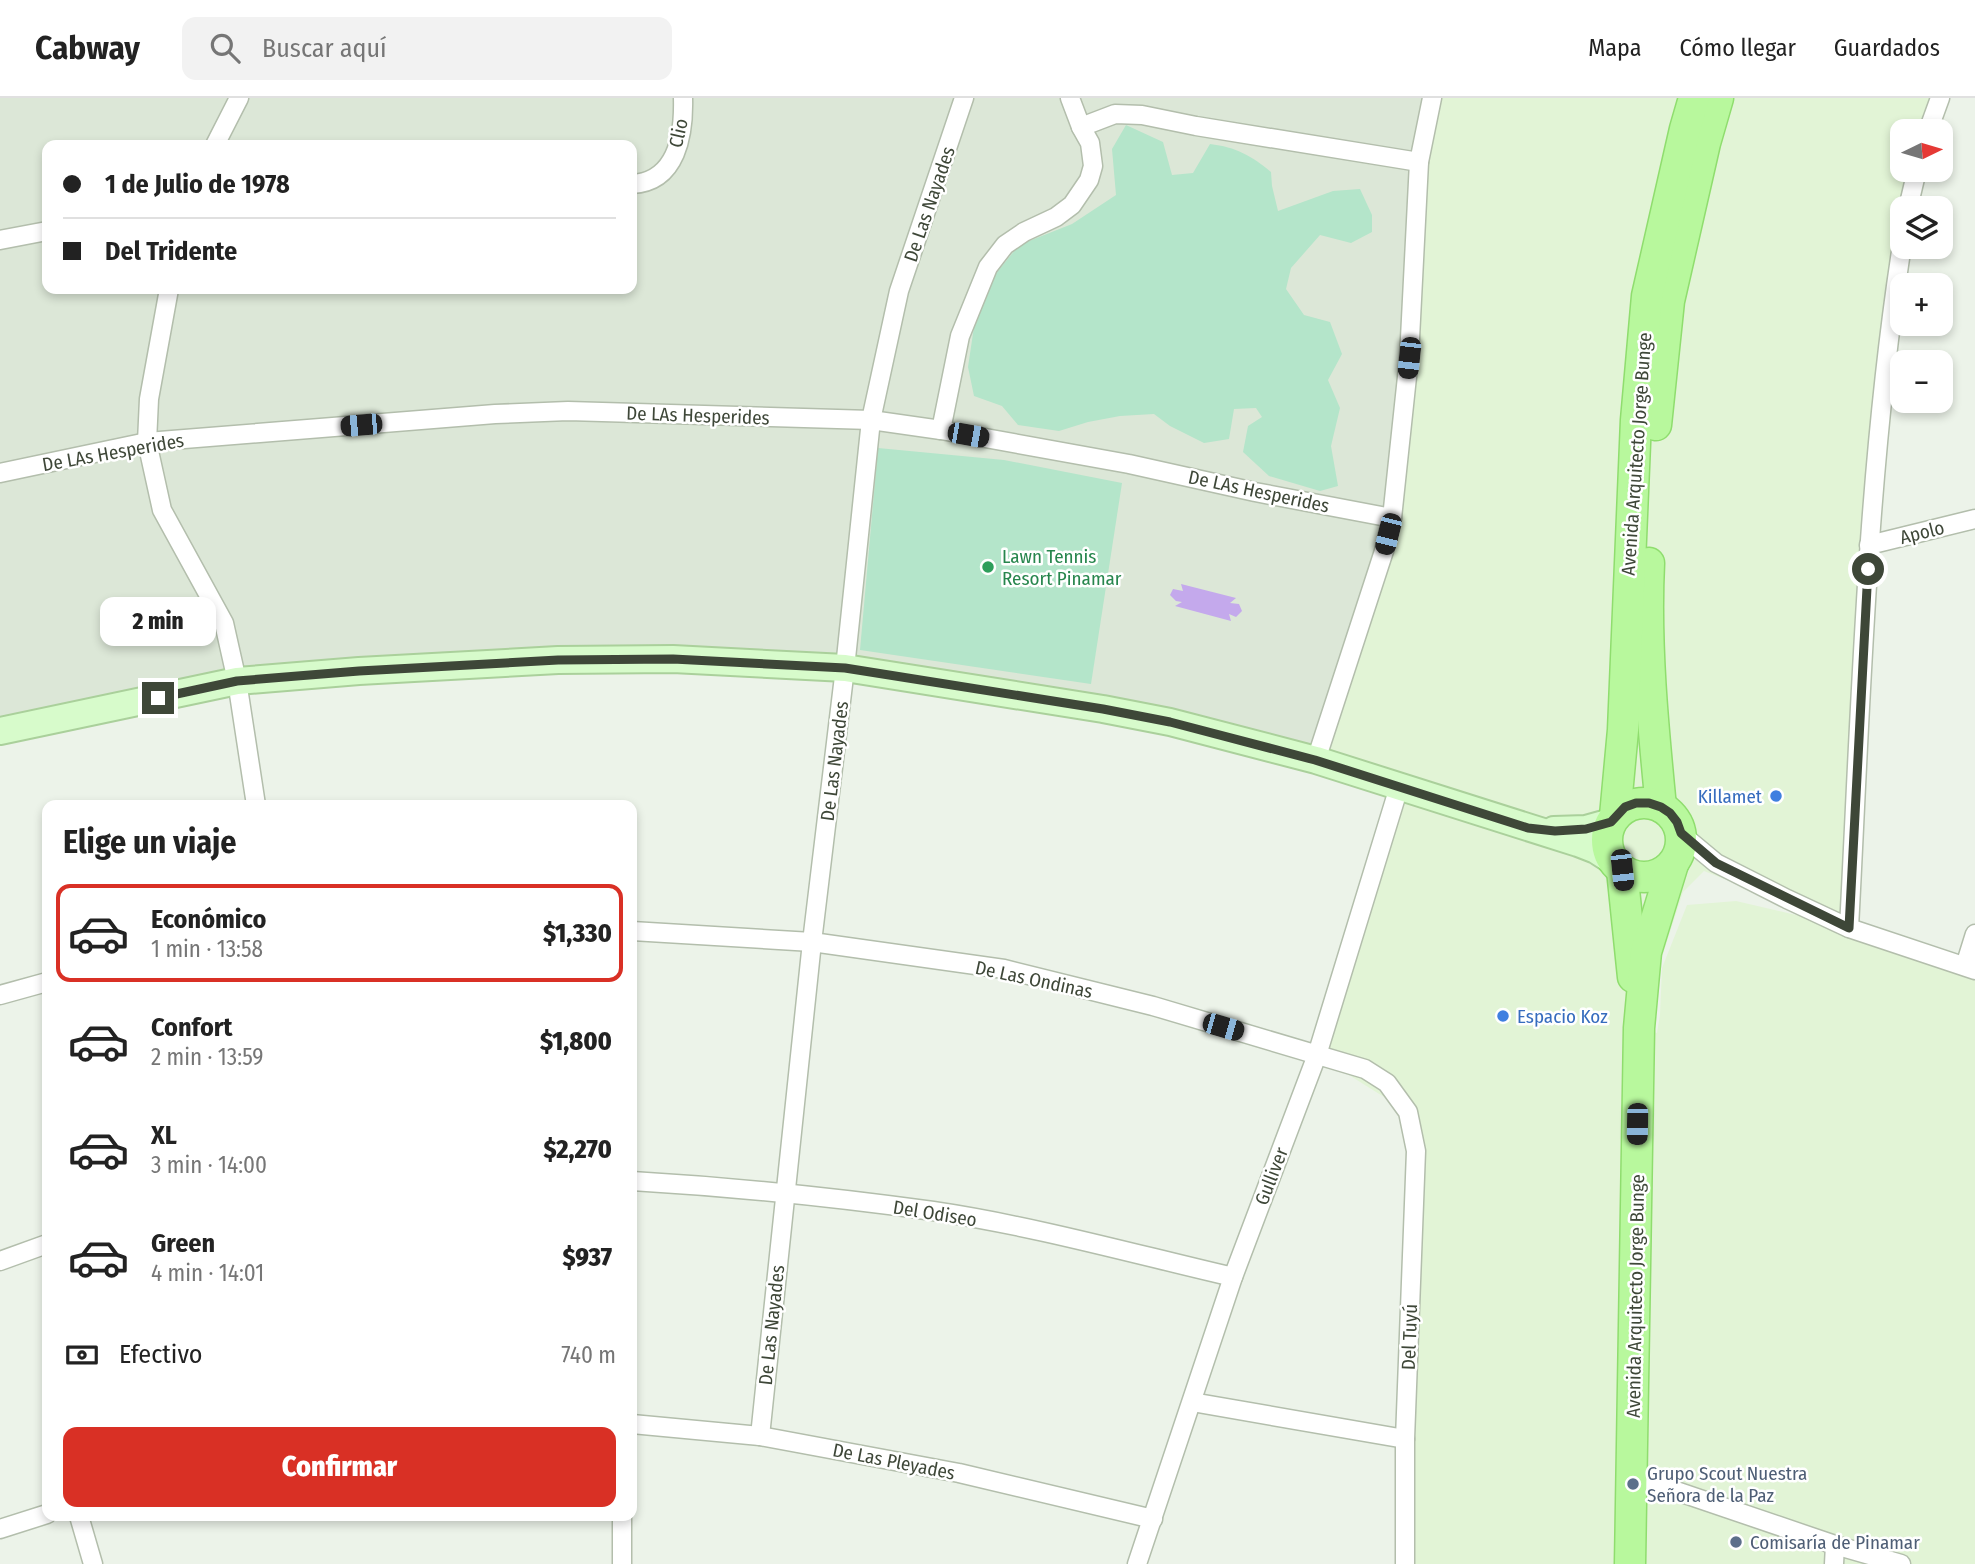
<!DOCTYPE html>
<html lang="es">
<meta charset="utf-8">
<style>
body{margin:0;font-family:"Fira Sans Condensed",sans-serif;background:#f2f2f2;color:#222;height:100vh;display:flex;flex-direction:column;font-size:26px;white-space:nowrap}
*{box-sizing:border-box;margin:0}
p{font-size:23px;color:#767676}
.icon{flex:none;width:38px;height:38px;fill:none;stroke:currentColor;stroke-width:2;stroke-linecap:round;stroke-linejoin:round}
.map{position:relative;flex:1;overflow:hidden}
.side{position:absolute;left:42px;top:702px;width:595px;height:721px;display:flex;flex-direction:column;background:#fff;border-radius:14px;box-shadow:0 4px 10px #0003}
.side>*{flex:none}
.hud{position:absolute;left:42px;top:42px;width:595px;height:154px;border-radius:14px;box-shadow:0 4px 10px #0003;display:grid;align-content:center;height:154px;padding:0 21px;background:#fff}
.needle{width:46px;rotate:85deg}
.tools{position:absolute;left:1890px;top:21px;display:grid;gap:14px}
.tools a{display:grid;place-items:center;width:63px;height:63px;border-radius:14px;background:#fff;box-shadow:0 4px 10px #0003;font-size:35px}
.end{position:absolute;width:32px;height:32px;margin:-16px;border:9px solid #3e4738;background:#fff;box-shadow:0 0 0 4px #fff}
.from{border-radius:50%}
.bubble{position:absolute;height:49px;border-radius:14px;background:#fff;box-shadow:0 4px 10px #0003;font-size:23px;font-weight:800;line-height:49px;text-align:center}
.car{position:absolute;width:21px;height:42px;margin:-21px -10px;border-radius:9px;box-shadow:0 0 5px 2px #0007;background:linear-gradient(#222 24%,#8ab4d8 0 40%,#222 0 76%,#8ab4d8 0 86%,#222 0)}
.hud b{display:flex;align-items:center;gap:24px;height:66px;font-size:26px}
.hud b+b{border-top:2px solid #e0e0e0}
.hud i{width:18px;height:18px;background:#222}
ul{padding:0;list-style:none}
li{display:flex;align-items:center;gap:21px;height:98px;margin:0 14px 10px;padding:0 7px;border:4px solid transparent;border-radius:14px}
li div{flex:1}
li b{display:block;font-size:26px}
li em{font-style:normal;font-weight:800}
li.current{border-color:#d93025}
li>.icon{width:63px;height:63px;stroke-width:1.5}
h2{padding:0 21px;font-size:32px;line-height:84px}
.pay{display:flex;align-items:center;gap:18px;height:77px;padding:0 21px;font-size:26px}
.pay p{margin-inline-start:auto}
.action{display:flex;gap:14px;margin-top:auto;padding:14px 21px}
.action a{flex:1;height:80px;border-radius:14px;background:#d93025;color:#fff;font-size:28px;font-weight:800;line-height:80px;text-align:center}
header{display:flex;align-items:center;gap:42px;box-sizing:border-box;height:98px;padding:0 35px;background:#fff;border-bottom:2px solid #e0e0e0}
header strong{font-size:33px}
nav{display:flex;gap:38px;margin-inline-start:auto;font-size:24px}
.search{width:490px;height:63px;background:#f2f2f2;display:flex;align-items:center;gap:18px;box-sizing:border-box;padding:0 24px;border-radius:14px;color:#767676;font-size:26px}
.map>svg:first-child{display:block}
.residential{fill:#dce7d7;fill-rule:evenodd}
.commercial{fill:#e2f4d6;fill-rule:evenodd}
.green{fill:#b4e5ca}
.water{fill:#c4a9ec}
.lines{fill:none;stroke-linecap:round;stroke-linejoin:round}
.street-casing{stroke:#b3beac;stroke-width:21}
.secondary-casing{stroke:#aad09b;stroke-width:30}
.primary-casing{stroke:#8fdd6e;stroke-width:33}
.street{stroke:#fff;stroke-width:18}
.secondary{stroke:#d7fbcb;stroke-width:26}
.primary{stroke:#b8f89d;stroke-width:30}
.route{stroke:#3e4738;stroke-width:9}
.leisure-dot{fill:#2e9e5b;stroke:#fff;stroke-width:2.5}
.shop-dot{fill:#3f7fe0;stroke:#fff;stroke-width:2.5}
.service-dot{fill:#5c6f8a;stroke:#fff;stroke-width:2.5}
.labels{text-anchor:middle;stroke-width:5;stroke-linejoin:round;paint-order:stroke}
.street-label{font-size:19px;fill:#3e4738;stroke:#fff}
.leisure-label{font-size:19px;fill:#27864d;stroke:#fff;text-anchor:start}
.shop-label{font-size:19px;fill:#366cbe;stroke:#fff;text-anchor:end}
.service-label{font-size:19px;fill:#4e5e75;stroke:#fff;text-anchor:start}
</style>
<header>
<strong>Cabway</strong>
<div class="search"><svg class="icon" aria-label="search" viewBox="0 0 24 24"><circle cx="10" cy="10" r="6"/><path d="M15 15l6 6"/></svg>Buscar aquí</div>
<nav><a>Mapa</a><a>Cómo llegar</a><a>Guardados</a></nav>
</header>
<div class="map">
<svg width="1975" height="1466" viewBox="0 0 1975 1466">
<rect width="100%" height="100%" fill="#ecf3e9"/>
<path class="residential" d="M0,0H1432L1392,420L1316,662L845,570L673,561L237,583L0,645ZM47,47H632V191H47Z"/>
<path class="commercial" d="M1432,0H1940L1928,33H1902V72H1917L1902,110V147L1893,207L1849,830L1975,873V1466H1405L1408,1014L1317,957L1399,689L1316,662L1384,453ZM1704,773L1843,828L1736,803L1687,807L1662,870L1660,917L1657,935L1639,930L1683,794Z"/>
<g class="green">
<path d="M1126,27L1163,44L1172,77L1193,75L1210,46C1236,49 1252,58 1271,74L1272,88L1278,113L1333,93L1360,91L1372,117V134L1351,145L1320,137L1291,170L1286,191L1304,217L1330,224L1342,256L1328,282L1340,310L1331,348L1338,388L1320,393L1269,378L1243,354L1248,328L1262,319L1256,310L1234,311L1229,341L1204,345L1170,328L1154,316L1120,318L1088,324L1059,333L1018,327L1002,308L974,298L968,269L975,222L994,178L1019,147L1072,126L1116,97L1112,51Z"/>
<polygon points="878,350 1004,362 1122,385 1091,586 860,552"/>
</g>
<polygon class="water" points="1181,486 1236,500 1230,505 1239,506 1242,513 1236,519 1229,516 1231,523 1175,508 1182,504 1176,503 1170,497 1173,491 1183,493"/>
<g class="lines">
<defs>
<g id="street">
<polyline points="1081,29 1115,16 1142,17 1196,28 1419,64"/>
<polyline points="1928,33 1940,0"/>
<polyline points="215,47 239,0"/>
<path d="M632,86C677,84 684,36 683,0"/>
<polyline points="1908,110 1917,72"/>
<polyline points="0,142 47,133"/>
<polyline points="169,191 149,301 147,344 162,412 224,525 237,583 256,707"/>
<polyline points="941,332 960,238 988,169 1005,147 1024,134 1056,119 1072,107 1089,82 1093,68 1090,45 1081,29 1070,0"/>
<polyline points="0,375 147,344 495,316 568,313 871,322 941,332 1129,366 1255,394 1392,420"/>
<polyline points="1869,447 1975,421"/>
<polyline points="1316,662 1384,453 1392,420 1409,260 1419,64 1432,0"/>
<polyline points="1680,735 1716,765 1787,801 1849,830 1975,872"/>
<path d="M1849,830C1861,602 1867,373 1902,147"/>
<polyline points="632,833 812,844 1004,871 1153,908 1365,971 1387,985 1408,1014 1416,1053 1405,1341 1405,1466"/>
<polyline points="1965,868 1975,836"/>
<polyline points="0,897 47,884"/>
<path d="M632,1083C732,1089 833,1099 933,1113C1034,1128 1134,1156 1233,1179"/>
<polyline points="0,1163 47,1146"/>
<polyline points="1192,1304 1405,1341"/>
<polyline points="632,1326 760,1338 959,1375 1153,1421"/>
<polyline points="760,1338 812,844 845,570 871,322 899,193 964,0"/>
<polyline points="1632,1378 1835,1447 1901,1466"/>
<polyline points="79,1418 93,1466"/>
<polyline points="0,1431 47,1416"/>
<polyline points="622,1466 622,1418"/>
<polyline points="1137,1466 1233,1179 1317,957 1399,689"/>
<polyline points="1834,1466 1835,1447"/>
</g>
<g id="secondary">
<polyline points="0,633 237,583 359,573 558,562 673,561 845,570 1103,611 1170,624 1316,662 1578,745 1596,752 1613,763"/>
<polyline points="1554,732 1586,731 1611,724"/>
</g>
<g id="primary">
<polyline points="1656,327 1669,203 1705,45 1718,0"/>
<path d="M1649,465C1645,546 1653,628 1661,709"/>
<circle cx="1644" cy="742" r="37"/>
<polyline points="1615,718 1623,632 1636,322 1647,198 1685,31 1694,0"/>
<polyline points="1622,772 1633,879"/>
<polyline points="1630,1466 1639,930 1646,854 1673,766"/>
</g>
</defs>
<use href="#street" class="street-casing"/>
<use href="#secondary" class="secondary-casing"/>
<use href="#primary" class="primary-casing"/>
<use href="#street" class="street"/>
<use href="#secondary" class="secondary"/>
<use href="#primary" class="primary"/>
</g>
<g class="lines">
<polyline class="route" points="158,600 237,583 359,573 558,562 673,561 845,570 1103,611 1170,624 1315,662 1528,730 1555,733 1586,731 1611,724 1625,709 1636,705 1649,705 1661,709 1670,715 1677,724 1681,735 1716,765 1849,830 1868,471"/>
</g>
<circle class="leisure-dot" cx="988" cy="469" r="7"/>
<g class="shop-dot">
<circle cx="1776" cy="698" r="7"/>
<circle cx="1503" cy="918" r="7"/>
</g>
<g class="service-dot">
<circle cx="1633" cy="1386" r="7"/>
<circle cx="1736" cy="1444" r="7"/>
</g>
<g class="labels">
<g class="street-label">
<text transform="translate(678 35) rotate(-77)" y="7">Clio</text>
<text transform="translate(929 106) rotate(-71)" y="7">De Las Nayades</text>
<text transform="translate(698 317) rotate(2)" y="7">De LAs Hesperides</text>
<text transform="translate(113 354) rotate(-10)" y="7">De LAs Hesperides</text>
<text transform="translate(1636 356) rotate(-86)" y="7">Avenida Arquitecto Jorge Bunge</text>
<text transform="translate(1259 393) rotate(12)" y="7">De LAs Hesperides</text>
<text transform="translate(1922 434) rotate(-14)" y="7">Apolo</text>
<text transform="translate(834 663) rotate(-83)" y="7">De Las Nayades</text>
<text transform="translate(1034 881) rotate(12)" y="7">De Las Ondinas</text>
<text transform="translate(1271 1078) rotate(-69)" y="7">Gulliver</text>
<text transform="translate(935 1115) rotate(9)" y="7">Del Odiseo</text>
<text transform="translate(1635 1198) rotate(-89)" y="7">Avenida Arquitecto Jorge Bunge</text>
<text transform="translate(771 1227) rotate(-84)" y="7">De Las Nayades</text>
<text transform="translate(1409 1239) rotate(-88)" y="7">Del Tuyú</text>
<text transform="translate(894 1363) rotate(11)" y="7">De Las Pleyades</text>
</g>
<g class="leisure-label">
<text x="1002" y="465">Lawn Tennis<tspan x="1002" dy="22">Resort Pinamar</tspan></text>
</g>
<g class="shop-label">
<text x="1762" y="705">Killamet</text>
<text x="1517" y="925" text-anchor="start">Espacio Koz</text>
</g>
<g class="service-label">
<text x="1647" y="1382">Grupo Scout Nuestra<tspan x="1647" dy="22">Señora de la Paz</tspan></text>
<text x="1750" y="1451">Comisaría de Pinamar</text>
</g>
</g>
</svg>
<div class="tools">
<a><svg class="needle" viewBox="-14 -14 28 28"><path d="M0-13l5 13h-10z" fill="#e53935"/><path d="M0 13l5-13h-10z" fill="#767676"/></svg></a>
<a><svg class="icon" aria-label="layers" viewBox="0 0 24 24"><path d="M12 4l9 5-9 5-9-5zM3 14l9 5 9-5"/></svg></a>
<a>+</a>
<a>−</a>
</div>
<i class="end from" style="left:1868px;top:471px"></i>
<i class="end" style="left:158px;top:600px"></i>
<div class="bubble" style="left:100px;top:499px;width:116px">2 min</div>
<i class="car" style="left:1409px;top:260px;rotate:186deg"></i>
<i class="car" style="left:361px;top:327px;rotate:265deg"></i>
<i class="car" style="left:968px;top:337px;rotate:100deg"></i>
<i class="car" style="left:1388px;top:436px;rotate:194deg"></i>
<i class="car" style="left:1622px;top:772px;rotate:174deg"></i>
<i class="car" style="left:1223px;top:929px;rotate:106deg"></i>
<i class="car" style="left:1637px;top:1026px;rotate:181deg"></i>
<div class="hud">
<b><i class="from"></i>1 de Julio de 1978</b>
<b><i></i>Del Tridente</b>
</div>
<section class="side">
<h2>Elige un viaje</h2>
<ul>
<li class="current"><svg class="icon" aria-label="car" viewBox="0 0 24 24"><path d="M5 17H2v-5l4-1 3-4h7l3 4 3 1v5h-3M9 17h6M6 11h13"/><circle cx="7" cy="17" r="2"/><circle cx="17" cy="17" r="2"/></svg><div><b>Económico</b><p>1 min · 13:58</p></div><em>$1,330</em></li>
<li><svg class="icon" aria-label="car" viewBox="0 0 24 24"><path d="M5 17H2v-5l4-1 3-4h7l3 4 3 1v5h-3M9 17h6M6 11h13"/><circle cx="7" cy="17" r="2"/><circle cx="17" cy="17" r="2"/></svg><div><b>Confort</b><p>2 min · 13:59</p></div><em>$1,800</em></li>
<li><svg class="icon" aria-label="car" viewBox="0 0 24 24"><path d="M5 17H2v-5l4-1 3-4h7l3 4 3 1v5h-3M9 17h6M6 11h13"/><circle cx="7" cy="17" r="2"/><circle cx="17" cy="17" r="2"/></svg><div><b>XL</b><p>3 min · 14:00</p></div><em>$2,270</em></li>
<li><svg class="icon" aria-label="car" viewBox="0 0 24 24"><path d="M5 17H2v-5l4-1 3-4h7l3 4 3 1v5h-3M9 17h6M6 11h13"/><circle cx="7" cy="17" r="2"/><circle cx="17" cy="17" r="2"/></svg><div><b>Green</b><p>4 min · 14:01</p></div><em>$937</em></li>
</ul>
<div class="pay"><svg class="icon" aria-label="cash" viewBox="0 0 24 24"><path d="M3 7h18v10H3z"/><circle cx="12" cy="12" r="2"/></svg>Efectivo<p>740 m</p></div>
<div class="action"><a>Confirmar</a></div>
</section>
</div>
